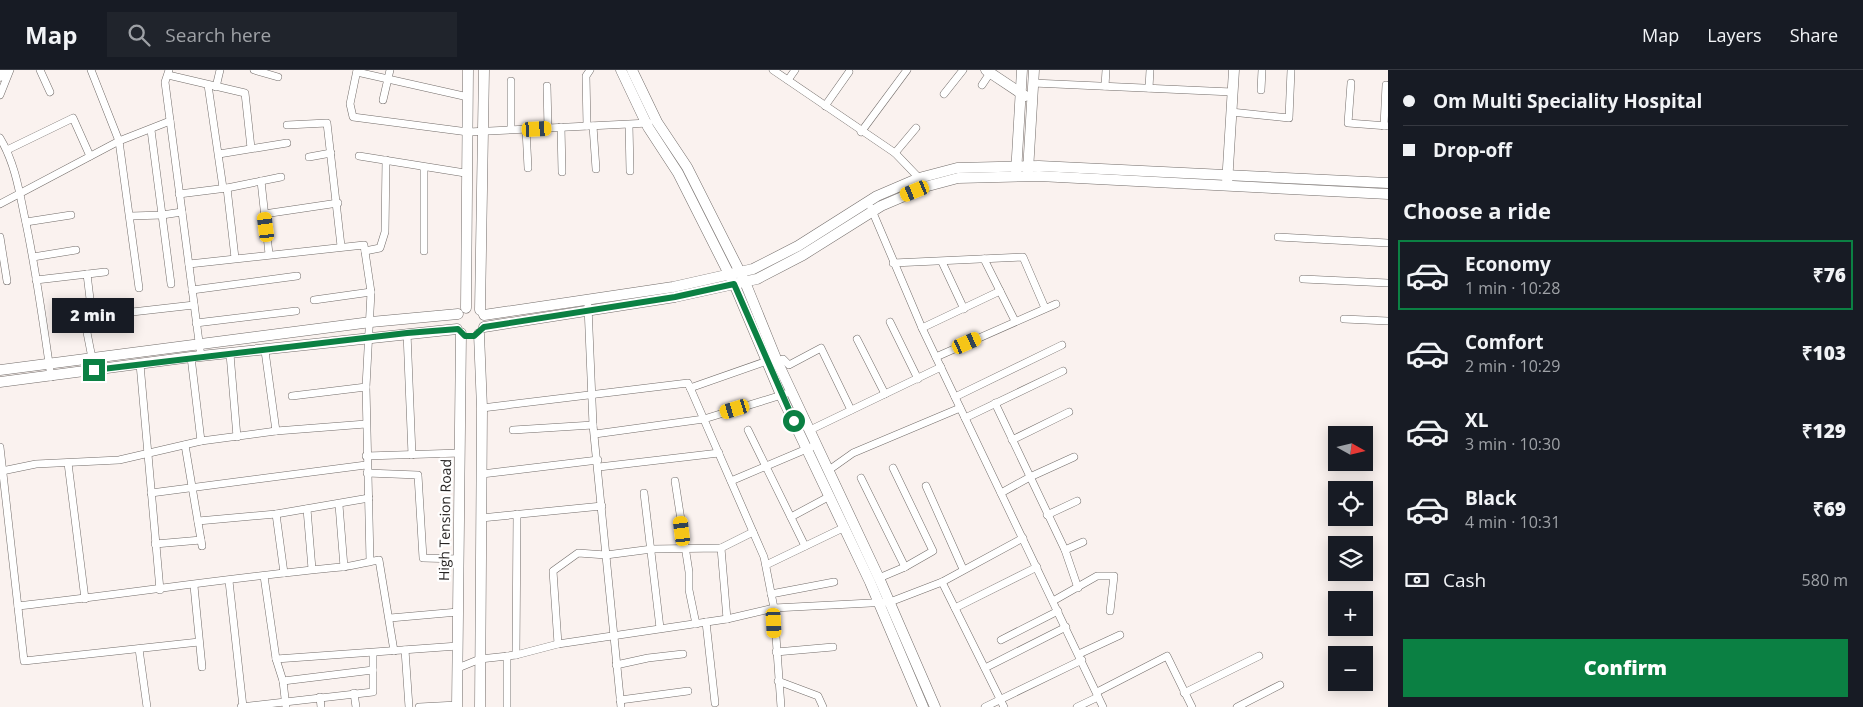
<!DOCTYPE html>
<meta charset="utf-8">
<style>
body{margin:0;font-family:"Open Sans",sans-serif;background:#20242c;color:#f1f3f6;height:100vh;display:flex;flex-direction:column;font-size:19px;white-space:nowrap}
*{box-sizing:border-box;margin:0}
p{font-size:16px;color:#9ea1a6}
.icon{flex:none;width:28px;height:28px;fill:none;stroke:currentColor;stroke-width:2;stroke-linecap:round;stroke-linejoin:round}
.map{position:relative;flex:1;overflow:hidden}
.side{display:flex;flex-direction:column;background:#171b24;width:475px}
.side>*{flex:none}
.top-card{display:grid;align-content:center;height:110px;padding:0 15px;background:#171b24}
.needle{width:32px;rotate:98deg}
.fabs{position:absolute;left:1328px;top:356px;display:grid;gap:10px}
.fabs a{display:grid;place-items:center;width:45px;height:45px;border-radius:0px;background:#171b24;box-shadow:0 2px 12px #0003;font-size:25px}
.end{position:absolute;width:22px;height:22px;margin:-11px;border:6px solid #0b8043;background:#fff;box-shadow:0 0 0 2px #fff}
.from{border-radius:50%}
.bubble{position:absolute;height:35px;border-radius:0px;background:#171b24;box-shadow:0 2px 12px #0003;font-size:16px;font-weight:800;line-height:35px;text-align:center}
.car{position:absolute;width:15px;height:30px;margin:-15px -8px;border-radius:6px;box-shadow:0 0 4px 1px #0007;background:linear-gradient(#f5c518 24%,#345 0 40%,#f5c518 0 76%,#345 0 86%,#f5c518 0)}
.top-card b{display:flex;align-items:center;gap:18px;height:48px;font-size:19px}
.top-card b+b{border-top:1px solid #363941}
.top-card i{width:12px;height:12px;background:#f1f3f6}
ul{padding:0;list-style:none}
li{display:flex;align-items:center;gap:15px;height:70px;margin:0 10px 8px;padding:0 5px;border:2px solid transparent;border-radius:0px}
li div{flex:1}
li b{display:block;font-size:19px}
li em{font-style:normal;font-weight:800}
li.selected{border-color:#0b8043}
li>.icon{width:45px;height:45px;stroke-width:1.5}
h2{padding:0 15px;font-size:22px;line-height:60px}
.pay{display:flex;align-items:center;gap:12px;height:55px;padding:0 15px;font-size:19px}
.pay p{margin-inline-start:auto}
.cta{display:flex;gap:10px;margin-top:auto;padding:10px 15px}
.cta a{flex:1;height:58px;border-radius:0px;background:#0b8043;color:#fff;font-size:20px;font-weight:800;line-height:58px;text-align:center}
header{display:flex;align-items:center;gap:30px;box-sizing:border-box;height:70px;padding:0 25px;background:#171b24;border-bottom:1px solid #363941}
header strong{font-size:24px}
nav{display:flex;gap:28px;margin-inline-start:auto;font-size:18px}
.search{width:350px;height:45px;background:#20242c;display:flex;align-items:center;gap:12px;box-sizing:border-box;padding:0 18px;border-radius:0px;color:#9ea1a6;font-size:19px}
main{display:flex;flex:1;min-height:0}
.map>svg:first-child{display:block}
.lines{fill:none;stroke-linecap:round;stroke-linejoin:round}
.street-casing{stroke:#726c69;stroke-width:8}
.secondary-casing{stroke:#726c69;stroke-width:11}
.street{stroke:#fff;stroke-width:7}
.secondary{stroke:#fff;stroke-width:10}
.route{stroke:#0b8043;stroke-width:6}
.labels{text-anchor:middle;stroke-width:4.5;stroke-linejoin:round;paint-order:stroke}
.street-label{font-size:14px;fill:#262322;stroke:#fff}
</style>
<header>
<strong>Map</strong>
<div class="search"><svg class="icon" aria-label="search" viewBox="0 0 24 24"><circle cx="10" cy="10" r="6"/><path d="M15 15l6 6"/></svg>Search here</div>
<nav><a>Map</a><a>Layers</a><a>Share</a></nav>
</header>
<main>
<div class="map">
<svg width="1388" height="637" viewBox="0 0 1388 637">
<rect width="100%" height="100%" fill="#faf2ef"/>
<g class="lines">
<defs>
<g id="street">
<polyline points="40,0 50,22"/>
<polyline points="91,0 119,71 139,218"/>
<polyline points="169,0 165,12 201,287"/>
<polyline points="254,0 278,7"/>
<polyline points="357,0 350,34 353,47 468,62 649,53"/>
<polyline points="773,0 895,83 919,108"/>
<polyline points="357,2 468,27"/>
<polyline points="168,5 245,23 251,78"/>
<polyline points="788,10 795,0"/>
<polyline points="511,11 511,59"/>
<polyline points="1033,13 1232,22"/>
<polyline points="1351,13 1348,53 1388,56"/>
<polyline points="208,15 223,118"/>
<polyline points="982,15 990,3"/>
<polyline points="547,16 548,58"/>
<polyline points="1105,16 1106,0"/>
<polyline points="216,17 220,0"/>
<polyline points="1149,18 1150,0"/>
<polyline points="1261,20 1262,0"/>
<polyline points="944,24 963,0"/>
<polyline points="0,25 10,0"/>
<polyline points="383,30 390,0"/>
<polyline points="825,36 849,2"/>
<polyline points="1231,42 1289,48 1291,0"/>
<polyline points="287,55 327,53 341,176"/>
<polyline points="629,55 630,101"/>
<polyline points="587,56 586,6 590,0"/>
<polyline points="593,56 596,99"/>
<polyline points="1384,56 1386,15"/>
<polyline points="561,57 562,102"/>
<polyline points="526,59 528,98"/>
<polyline points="151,60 171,214"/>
<polyline points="861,62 907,0"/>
<path d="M0,68C14,91 19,119 24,144C36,198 43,252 51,307"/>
<polyline points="7,80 73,48 90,86"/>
<polyline points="895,83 916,58"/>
<polyline points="219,84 287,73"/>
<polyline points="359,86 465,103"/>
<polyline points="309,87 331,83"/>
<polyline points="261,111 269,184"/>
<polyline points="227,118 235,188"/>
<polyline points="179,124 227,118 281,107"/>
<polyline points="0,134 119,71 170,51"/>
<polyline points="871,138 922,258 1103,637"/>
<polyline points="264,144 338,133"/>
<polyline points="131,146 162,145 182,142"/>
<polyline points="26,152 71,145"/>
<polyline points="0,167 7,211"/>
<polyline points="1278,167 1388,173"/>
<polyline points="365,181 380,178 385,162 386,90"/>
<polyline points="424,181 424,97"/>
<polyline points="33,187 76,180"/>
<polyline points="984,189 1015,251"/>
<polyline points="942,192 964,239"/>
<polyline points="893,193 1023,187 1045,238"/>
<polyline points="189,194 364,175 371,222 366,317 370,491"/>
<polyline points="87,204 90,229"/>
<polyline points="1303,209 1388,213"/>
<polyline points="36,210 105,202"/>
<polyline points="192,220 297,206"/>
<polyline points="314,230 371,222"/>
<polyline points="588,236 593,355 621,637"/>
<polyline points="82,237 92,288"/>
<polyline points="1344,249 1388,251"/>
<polyline points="890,252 918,309"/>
<polyline points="196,253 296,241"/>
<polyline points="85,254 123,243 194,235"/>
<polyline points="922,258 1000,221"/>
<polyline points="407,263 412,385"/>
<polyline points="857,269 885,324"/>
<polyline points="265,281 276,361"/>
<polyline points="230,284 237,367"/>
<polyline points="191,287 201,371"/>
<polyline points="936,287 1056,234"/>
<polyline points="777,291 783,289 789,295 821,278 851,340"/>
<polyline points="140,294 160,520"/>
<polyline points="690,318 770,290"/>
<polyline points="292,326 366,317"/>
<polyline points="955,327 1062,275"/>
<polyline points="995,333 1065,480 1078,518"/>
<polyline points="482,338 688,313 764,487 774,538 781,637"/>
<polyline points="965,348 1063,301"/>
<polyline points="513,360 593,355"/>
<polyline points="748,360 805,476"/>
<polyline points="810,360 941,297"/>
<polyline points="595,364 704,349 785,324"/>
<polyline points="1012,370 1069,342"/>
<polyline points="185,375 202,476"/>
<polyline points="0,377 24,591 199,572"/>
<polyline points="366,386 460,383"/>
<polyline points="68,393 85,529"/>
<polyline points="599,397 719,383"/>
<polyline points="829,400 853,383 960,338"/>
<polyline points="2,401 36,394 119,390 201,371 276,361 366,354"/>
<polyline points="367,403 418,405 423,488 459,489"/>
<polyline points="482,404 598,390"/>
<polyline points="861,408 905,497"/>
<polyline points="675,411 689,502 689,520 696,554"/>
<polyline points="731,411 816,375"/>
<polyline points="926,416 963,499"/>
<polyline points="151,423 366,395"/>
<polyline points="644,423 660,558"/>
<polyline points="1001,423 1030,407 1074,387"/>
<polyline points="339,435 344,497"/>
<polyline points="307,439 312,499"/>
<polyline points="276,444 284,503"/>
<polyline points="1047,445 1077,431"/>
<polyline points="791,447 830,426"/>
<polyline points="481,448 602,436"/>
<polyline points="198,451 276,444 369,428"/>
<polyline points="155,474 201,470"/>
<polyline points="721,478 753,462"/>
<polyline points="1065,480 1083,472"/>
<polyline points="766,495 845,457"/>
<polyline points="264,506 276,589"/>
<polyline points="879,508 905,497 933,481 893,398"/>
<polyline points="229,511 243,637"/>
<polyline points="942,512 1004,637"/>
<polyline points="194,516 202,597"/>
<polyline points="771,524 834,512"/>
<polyline points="1053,531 1097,506 1114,506 1110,541"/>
<path d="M18,536C126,524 234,507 342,497C354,496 367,492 379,490L394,581"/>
<polyline points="955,538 1037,497"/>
<polyline points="390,548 458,542"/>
<polyline points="706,552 715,633"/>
<polyline points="1001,570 1058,541"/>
<polyline points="558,574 553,501 578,483 606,485 652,479 721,478 727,549"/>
<polyline points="139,579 147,637"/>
<polyline points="405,580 409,637"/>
<polyline points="776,582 833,577"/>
<polyline points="1079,584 1120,565"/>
<polyline points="516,585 517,444"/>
<polyline points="507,586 507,637"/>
<polyline points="616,595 648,588 683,584"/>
<polyline points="458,598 480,589 516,585 558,574 727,549 774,538 890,532 942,512 1023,468"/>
<polyline points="985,598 1066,557"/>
<polyline points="283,611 373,600"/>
<polyline points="778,611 818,626 823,637"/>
<polyline points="1097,622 1167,586 1192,637"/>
<polyline points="354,623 356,637"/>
<polyline points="1184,623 1259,586"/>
<polyline points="320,627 321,637"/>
<polyline points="620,630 688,621"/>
<polyline points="241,637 373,622 373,583"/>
<polyline points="286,637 283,611 276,589 458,576"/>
<polyline points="419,637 457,635"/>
<polyline points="985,637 1082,590"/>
<polyline points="1077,637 1098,627"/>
<polyline points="1237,637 1280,615"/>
</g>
<g id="secondary">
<polyline points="621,0 648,57 678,103 735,216 781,325 870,512 923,637"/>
<polyline points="632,0 657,52 687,97 745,212 777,291 879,508 935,637"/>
<polyline points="986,0 1025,26"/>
<polyline points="0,6 6,0"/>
<polyline points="1028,101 1034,0"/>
<polyline points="1016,104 1022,0"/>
<polyline points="1227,114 1234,0"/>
<polyline points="466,238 468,0"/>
<polyline points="480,240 484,0"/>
<polyline points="484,245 673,217 753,199 798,176 877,126 919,108 957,98 1039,96 1388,113"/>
<polyline points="484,257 675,227 757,209 803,185 881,136 928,116 958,108 1039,106 1388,124"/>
<polyline points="479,264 482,338 480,637"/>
<polyline points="0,300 371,252 458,244"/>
<polyline points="0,312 191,287 457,259"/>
<polyline points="457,637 461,263"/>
</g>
</defs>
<use href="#street" class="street-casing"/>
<use href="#secondary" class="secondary-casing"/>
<use href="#street" class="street"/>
<use href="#secondary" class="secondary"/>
</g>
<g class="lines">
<polyline class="route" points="94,300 407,263 458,259 465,266 474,266 484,257 675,227 734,214 794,351"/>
</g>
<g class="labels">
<g class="street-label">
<text transform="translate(445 450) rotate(-89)" y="5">High Tension Road</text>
</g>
</g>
</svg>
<div class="fabs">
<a><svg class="needle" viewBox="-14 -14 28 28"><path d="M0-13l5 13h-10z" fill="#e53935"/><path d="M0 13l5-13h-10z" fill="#9ea1a6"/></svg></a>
<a><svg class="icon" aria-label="locate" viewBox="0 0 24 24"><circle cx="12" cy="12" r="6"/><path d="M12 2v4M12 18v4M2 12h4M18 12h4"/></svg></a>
<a><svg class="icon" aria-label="layers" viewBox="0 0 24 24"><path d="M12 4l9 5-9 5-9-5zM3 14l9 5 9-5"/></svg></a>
<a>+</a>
<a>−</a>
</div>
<i class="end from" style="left:794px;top:351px"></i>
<i class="end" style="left:94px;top:300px"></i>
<div class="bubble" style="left:52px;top:228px;width:82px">2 min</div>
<i class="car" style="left:537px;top:59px;rotate:87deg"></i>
<i class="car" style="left:915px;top:121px;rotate:248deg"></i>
<i class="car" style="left:266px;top:157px;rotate:353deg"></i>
<i class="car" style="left:967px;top:273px;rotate:66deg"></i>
<i class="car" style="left:735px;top:339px;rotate:253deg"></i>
<i class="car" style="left:682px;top:461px;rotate:353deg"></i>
<i class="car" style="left:774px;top:553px;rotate:177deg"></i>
</div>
<section class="side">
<div class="top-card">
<b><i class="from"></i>Om Multi Speciality Hospital</b>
<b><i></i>Drop-off</b>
</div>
<h2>Choose a ride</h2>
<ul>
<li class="selected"><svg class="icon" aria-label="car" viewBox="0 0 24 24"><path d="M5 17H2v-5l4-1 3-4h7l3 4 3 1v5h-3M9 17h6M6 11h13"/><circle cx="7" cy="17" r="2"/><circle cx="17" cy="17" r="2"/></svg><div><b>Economy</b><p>1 min · 10:28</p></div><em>₹76</em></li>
<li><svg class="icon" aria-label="car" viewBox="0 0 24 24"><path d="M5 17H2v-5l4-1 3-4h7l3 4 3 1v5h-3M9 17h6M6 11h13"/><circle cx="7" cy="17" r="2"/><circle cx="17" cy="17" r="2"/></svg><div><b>Comfort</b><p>2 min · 10:29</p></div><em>₹103</em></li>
<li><svg class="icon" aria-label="car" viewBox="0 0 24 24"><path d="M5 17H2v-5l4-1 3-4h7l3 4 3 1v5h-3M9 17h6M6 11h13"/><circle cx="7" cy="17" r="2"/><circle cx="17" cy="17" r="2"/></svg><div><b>XL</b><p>3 min · 10:30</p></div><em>₹129</em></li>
<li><svg class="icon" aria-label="car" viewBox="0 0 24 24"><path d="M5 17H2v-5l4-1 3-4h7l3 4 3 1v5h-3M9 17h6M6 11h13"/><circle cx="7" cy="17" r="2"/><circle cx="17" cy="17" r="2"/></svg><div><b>Black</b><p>4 min · 10:31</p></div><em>₹69</em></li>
</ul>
<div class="pay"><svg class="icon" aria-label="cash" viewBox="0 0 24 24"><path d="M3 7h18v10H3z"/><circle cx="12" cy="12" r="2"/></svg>Cash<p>580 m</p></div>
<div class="cta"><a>Confirm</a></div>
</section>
</main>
